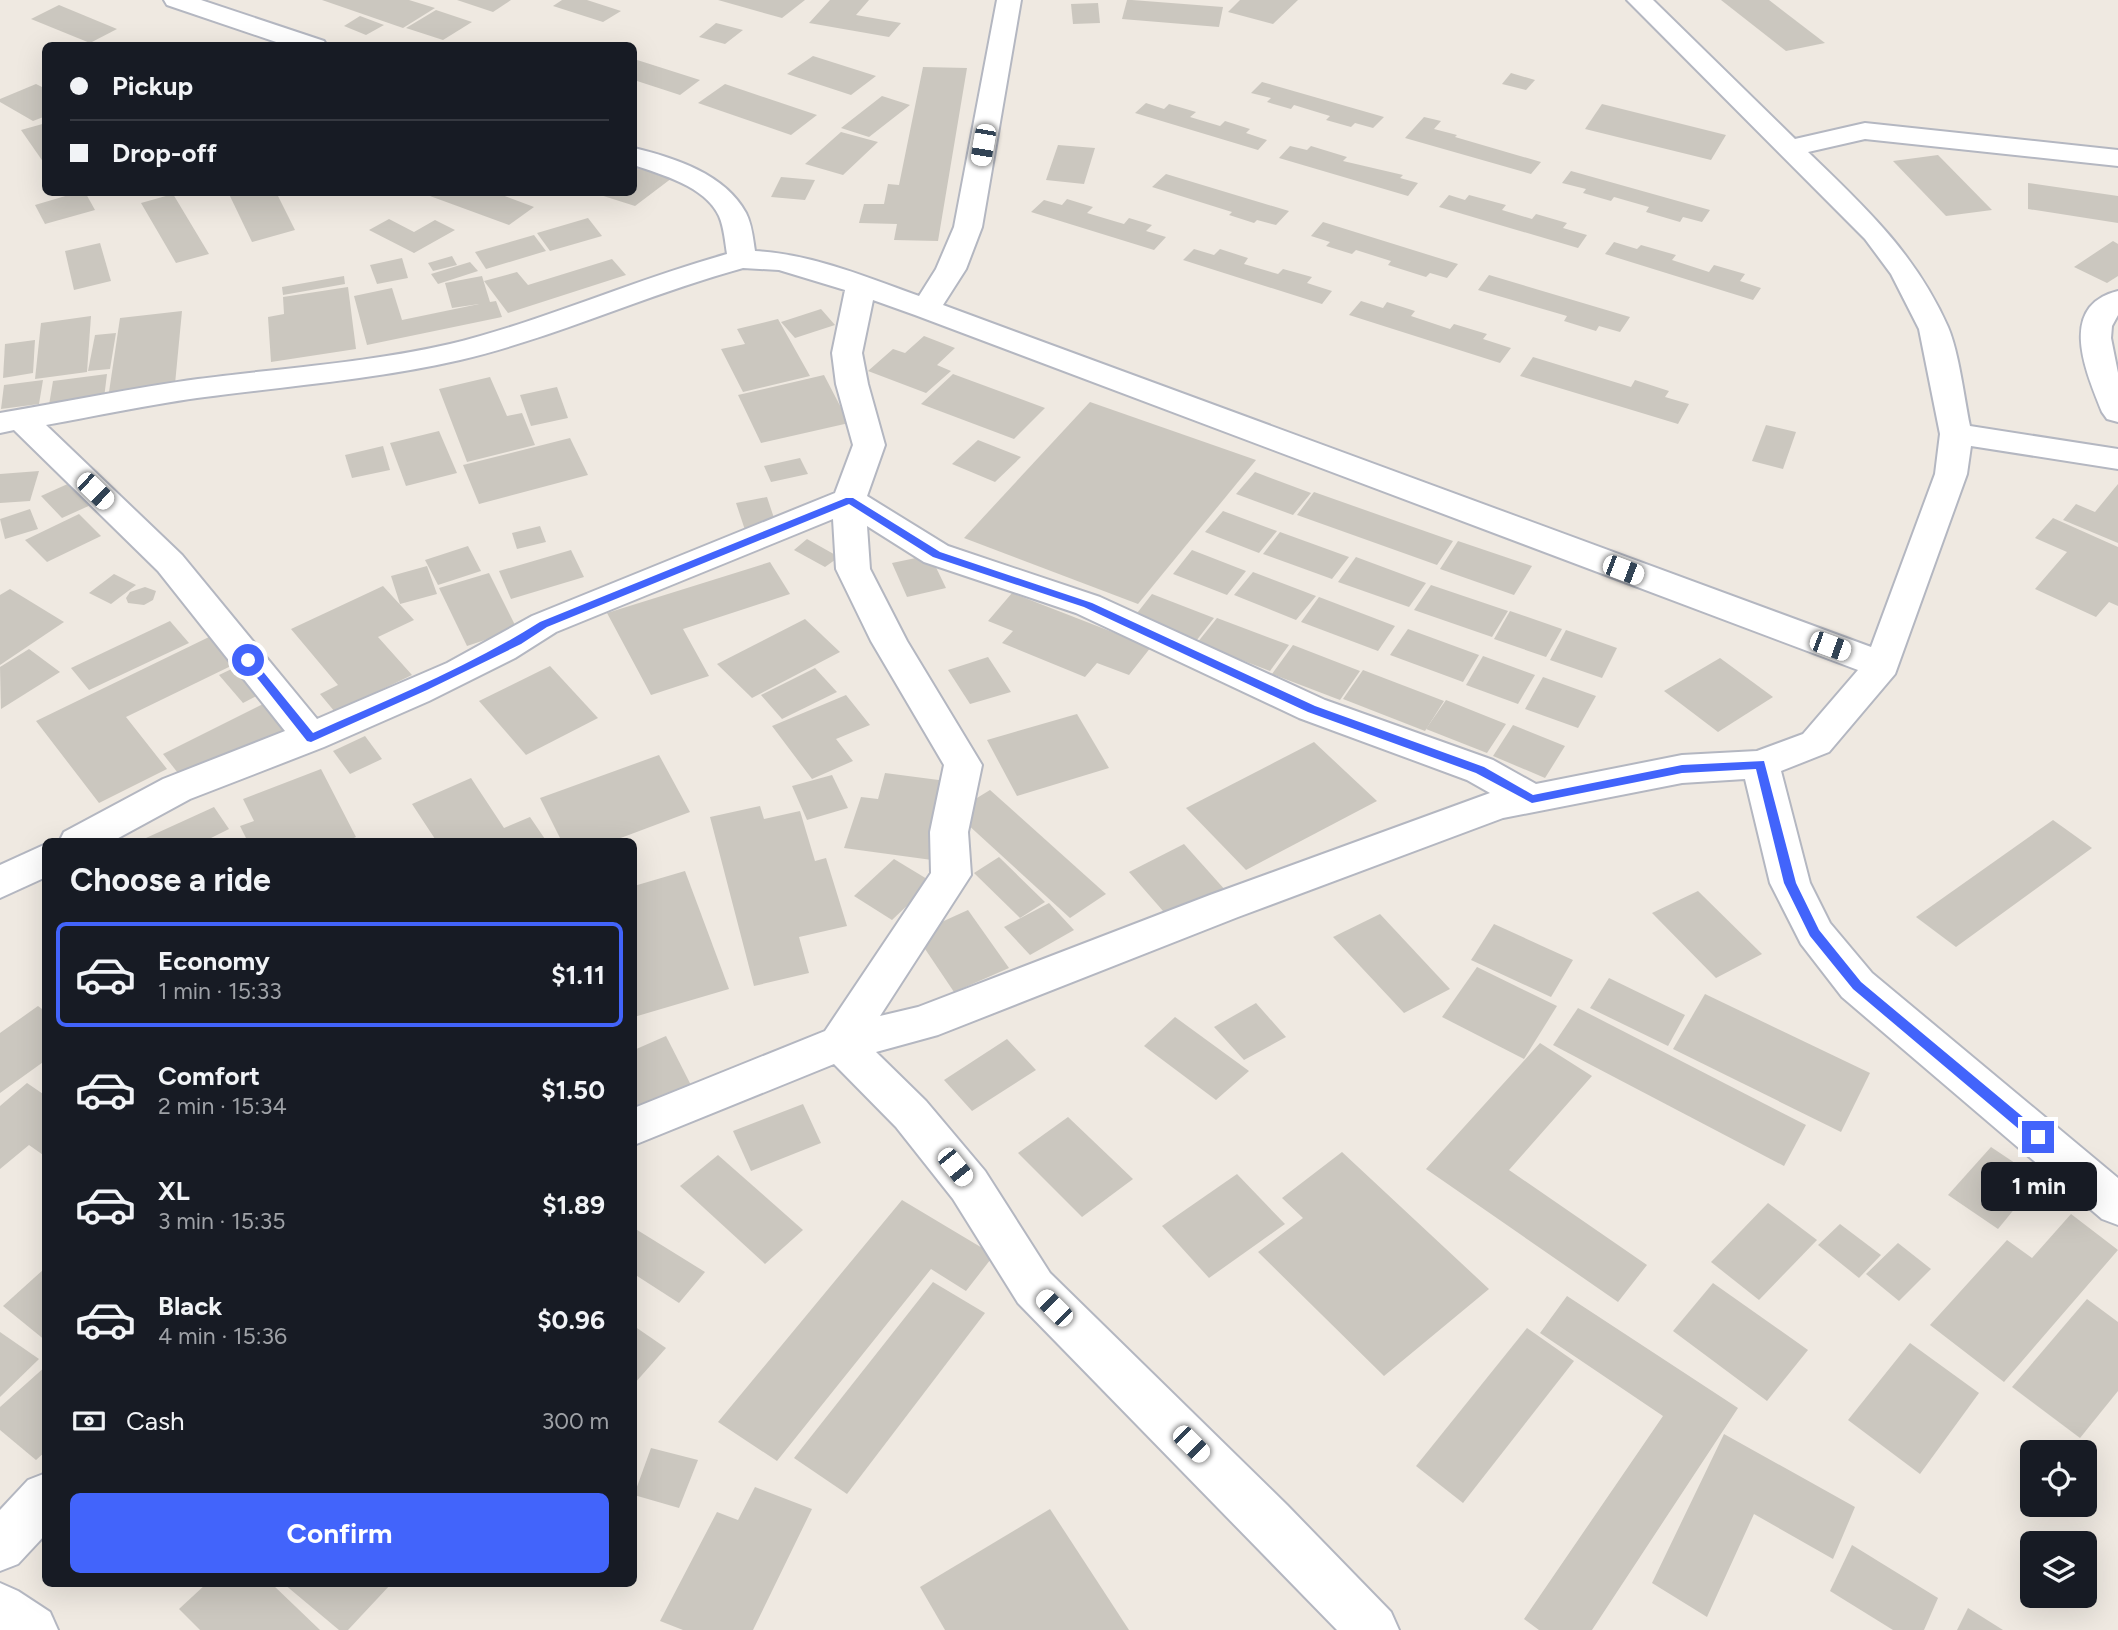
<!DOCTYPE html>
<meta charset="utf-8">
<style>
body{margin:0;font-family:Figtree,sans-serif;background:#20242c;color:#f1f3f6;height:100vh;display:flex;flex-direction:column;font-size:26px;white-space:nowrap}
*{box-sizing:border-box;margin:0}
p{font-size:23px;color:#9ea1a6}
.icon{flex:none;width:38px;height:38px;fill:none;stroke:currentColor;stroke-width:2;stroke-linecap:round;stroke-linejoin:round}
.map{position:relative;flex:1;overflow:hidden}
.panel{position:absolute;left:42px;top:838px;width:595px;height:749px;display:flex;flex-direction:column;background:#171b24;border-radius:10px;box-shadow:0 7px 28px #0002}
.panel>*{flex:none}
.banner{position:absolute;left:42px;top:42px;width:595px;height:154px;border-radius:10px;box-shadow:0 7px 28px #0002;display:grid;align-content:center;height:154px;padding:0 28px;background:#171b24}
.buttons{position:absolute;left:2020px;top:1440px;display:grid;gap:14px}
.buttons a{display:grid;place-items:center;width:77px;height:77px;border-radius:10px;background:#171b24;box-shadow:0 7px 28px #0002;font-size:35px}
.end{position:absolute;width:32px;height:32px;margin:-16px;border:9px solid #4264fb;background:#fff;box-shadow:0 0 0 4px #fff}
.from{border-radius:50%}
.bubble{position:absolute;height:49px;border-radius:10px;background:#171b24;box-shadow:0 7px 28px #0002;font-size:23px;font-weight:700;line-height:49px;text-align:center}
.car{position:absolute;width:21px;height:42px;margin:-21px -10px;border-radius:9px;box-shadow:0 0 5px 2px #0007;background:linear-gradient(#fff 24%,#345 0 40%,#fff 0 76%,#345 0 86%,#fff 0)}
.banner b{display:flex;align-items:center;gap:24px;height:66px;font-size:26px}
.banner b+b{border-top:2px solid #363941}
.banner i{width:18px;height:18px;background:#f1f3f6}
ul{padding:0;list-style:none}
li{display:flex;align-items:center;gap:21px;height:105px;margin:0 14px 10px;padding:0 14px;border:4px solid transparent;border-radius:10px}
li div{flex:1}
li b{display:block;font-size:26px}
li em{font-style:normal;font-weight:700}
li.current{border-color:#4264fb}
li>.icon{width:63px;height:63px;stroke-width:1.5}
h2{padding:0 28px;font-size:32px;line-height:84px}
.pay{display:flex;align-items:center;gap:18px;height:77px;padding:0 28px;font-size:26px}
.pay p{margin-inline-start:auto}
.action{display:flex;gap:14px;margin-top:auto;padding:14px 28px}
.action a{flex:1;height:80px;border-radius:10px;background:#4264fb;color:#fff;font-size:28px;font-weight:700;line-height:80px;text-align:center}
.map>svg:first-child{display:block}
.building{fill:#cbc7bf}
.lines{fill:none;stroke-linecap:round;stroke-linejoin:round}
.street-casing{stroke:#b4b7c1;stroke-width:4}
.street{fill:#fff;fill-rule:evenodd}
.route{fill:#4264fb}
</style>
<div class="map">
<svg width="2118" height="1630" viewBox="0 0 2118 1630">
<rect width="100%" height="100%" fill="#efe9e1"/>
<g class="building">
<polygon points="322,0 409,0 435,8 403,28"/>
<polygon points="457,0 511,0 493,12"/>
<polygon points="562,0 587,0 621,11 603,22 553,6"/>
<polygon points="718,0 805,0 782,18"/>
<polygon points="830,0 869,0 856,15 901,23 889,37 809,23"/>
<polygon points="1127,0 1132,0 1223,7 1219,27 1122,19"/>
<polygon points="1240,0 1298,0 1273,24 1228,12"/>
<polygon points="1721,0 1769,0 1825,43 1786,51"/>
<polygon points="1098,3 1100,23 1073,24 1071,4"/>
<polygon points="59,5 117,29 90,43 31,19"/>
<polygon points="436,10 472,22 443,40 406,28"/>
<polygon points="360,16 384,25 366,35 344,26"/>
<polygon points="716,23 743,30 725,44 699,37"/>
<polygon points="813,56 876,76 851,95 787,74"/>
<polygon points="634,59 700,80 680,95 634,80"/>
<polygon points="923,67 967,68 938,241 894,240 897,224 859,223 864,204 884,204 888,184 899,185"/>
<polygon points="1511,73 1535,80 1526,90 1502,84"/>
<polygon points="1262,82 1384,117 1373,128 1355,123 1351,127 1326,120 1330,116 1294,105 1291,109 1267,102 1271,98 1251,93"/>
<polygon points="36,84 46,89 46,116 33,121 0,102 0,99"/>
<polygon points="725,84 817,115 791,135 698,103"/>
<polygon points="882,96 910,105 869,137 841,128"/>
<polygon points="1146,103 1164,109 1169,104 1196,112 1190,117 1220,126 1225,121 1250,129 1246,133 1267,140 1258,150 1135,113"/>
<polygon points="1602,104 1726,135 1711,160 1585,129"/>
<polygon points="1424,117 1441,121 1434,129 1457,135 1455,137 1541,162 1531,174 1405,138"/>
<polygon points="46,123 46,166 21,130"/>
<polygon points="841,132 878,142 843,175 805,164"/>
<polygon points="1058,145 1095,148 1084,184 1046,180"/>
<polygon points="1290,146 1307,150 1311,146 1347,157 1343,161 1403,175 1400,178 1418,183 1408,196 1279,158"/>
<polygon points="1938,155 1992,210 1946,216 1893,161"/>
<polygon points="634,166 672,178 635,206 594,193 634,192"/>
<polygon points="1571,171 1710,210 1702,222 1683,217 1680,222 1646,212 1649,207 1614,197 1611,201 1583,193 1586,189 1562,183"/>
<polygon points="1166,174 1289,211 1276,225 1257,220 1254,223 1229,215 1232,212 1152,187"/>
<polygon points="781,177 815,180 805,200 771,197"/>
<polygon points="2028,183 2118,196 2118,223 2028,209"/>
<polygon points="79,192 85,192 95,210 45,224 35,205"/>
<polygon points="228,192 276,192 295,230 252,242"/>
<polygon points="419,192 494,192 534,207 509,225"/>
<polygon points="173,194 209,254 176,263 141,203"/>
<polygon points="1449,195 1465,200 1469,195 1506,205 1502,210 1532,219 1536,214 1567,223 1563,228 1587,235 1578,248 1439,207"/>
<polygon points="1067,199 1093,207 1087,213 1124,224 1129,218 1152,225 1146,231 1166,237 1154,250 1031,212 1044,200 1062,205"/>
<polygon points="588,218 602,236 550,251 537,233"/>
<polygon points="389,219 414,232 435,220 455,230 414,253 369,230"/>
<polygon points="1323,222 1458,264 1447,278 1430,273 1426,277 1388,265 1391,261 1356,250 1352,254 1326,246 1330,242 1311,236"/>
<polygon points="534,235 546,251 486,269 475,252"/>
<polygon points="2113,241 2118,244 2118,276 2107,283 2074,267"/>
<polygon points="1614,242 1637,249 1641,245 1676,255 1672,260 1709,272 1714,265 1745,274 1740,281 1761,288 1753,300 1605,254"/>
<polygon points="100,243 111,281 74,290 65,251"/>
<polygon points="1194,249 1214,255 1220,249 1248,258 1244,264 1278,274 1283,269 1312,277 1307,283 1332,291 1322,304 1183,260"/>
<polygon points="452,256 457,265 433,271 428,263"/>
<polygon points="402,258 408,278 377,284 370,265"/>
<polygon points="612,259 626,275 508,313 484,281 517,272 528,285"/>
<polygon points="470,262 478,271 438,284 431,274"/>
<polygon points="1489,275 1630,317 1620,332 1599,326 1596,331 1564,321 1567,316 1478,290"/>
<polygon points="344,276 345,284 283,295 282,287"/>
<polygon points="482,276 490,302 496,301 502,317 367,345 354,296 392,288 402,320 479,304 452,308 445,283"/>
<polygon points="348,287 356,349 271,362 268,317 284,314 283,297"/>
<polygon points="1361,301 1383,308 1387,302 1415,311 1411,316 1450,329 1454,324 1487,334 1483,339 1511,348 1500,363 1349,315"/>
<polygon points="821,309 835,325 795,338 781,322"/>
<polygon points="182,311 175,384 109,392 120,318"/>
<polygon points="91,316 87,372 35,379 41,323"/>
<polygon points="778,319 810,376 743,392 721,349 745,344 737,329"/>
<polygon points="116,333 110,369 88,371 95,335"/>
<polygon points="924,336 955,348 937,365 951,371 926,393 868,371 893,349 905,353"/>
<polygon points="35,340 33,373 3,378 5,344"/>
<polygon points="1533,357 1631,387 1635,380 1669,391 1665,397 1689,404 1678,424 1520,376"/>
<polygon points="107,374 104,398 49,405 53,381"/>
<polygon points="953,374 1045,408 1014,439 921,404"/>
<polygon points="824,375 849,423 761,443 738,395"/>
<polygon points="490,377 507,416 522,413 535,445 467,462 439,389"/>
<polygon points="43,380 39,404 1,409 4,385"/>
<polygon points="557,387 568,418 531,426 520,395"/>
<polygon points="1090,402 1256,460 1138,604 964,538"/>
<polygon points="1766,425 1796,432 1783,469 1752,461"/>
<polygon points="439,431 457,473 406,486 390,443"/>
<polygon points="570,438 588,475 479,504 463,465"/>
<polygon points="978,440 1021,457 995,482 952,464"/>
<polygon points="383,446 390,470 352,478 345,455"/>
<polygon points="800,458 808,474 771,482 764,466"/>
<polygon points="39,471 30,501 0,503 0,474"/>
<polygon points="1255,472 1311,493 1293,515 1236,494"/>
<polygon points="72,482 93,504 62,518 41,496"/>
<polygon points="2118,484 2118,543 2063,520 2076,504 2095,512"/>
<polygon points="1314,492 1382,516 1453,541 1437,565 1297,515"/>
<polygon points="767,497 777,527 746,533 736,503"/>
<polygon points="30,509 38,529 5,539 0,519"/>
<polygon points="1223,511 1277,531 1259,553 1205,532"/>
<polygon points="79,514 101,536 47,562 25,540"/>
<polygon points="2053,518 2118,547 2118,606 2109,602 2096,617 2035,589 2067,552 2035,538"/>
<polygon points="540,526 546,542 517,549 512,533"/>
<polygon points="1280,532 1349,557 1332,579 1263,554"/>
<polygon points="807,539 839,557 825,567 794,550"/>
<polygon points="1458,541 1532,566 1514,595 1440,569"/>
<polygon points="468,546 481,571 438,585 425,560"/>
<polygon points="571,550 584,577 511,599 499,571"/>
<polygon points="1192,550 1246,571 1227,595 1173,574"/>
<polygon points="930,555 946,588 907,597 892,563"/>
<polygon points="1356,557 1426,583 1409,607 1338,582"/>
<polygon points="770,562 790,594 683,629 709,676 651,695 607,613"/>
<polygon points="427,566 437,594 400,604 391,576"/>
<polygon points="1253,572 1316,596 1296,620 1234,595"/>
<polygon points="489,573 517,629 467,646 439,588"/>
<polygon points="114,574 136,585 111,604 89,593"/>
<polygon points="1431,585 1508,611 1492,637 1414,610"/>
<polygon points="383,586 414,620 378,637 412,675 335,712 320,694 338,685 291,629"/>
<polygon points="145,587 156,591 153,600 144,605 128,603 126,598 130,592"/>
<polygon points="10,589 64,622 0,665 0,595"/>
<polygon points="1012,593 1151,647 1129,675 1097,663 1085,677 1002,643 1013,631 988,621"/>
<polygon points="1152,594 1214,618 1196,641 1134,617"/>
<polygon points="1319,597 1395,626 1378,651 1301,622"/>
<polygon points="1510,611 1562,629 1546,657 1494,639"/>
<polygon points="1217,618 1289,645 1270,671 1197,643"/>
<polygon points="805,619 840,652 752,698 717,664"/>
<polygon points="170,621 189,643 89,690 71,668"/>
<polygon points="1408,629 1479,655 1463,682 1390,655"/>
<polygon points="1566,630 1617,648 1602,678 1550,660"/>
<polygon points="209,637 233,665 126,717 167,769 99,803 36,721"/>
<polygon points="1293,645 1360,671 1340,700 1272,674"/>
<polygon points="29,649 60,672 1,709 0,667"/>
<polygon points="1483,656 1535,675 1518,704 1466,685"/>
<polygon points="988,657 1011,692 970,704 948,670"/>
<polygon points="1720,658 1773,697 1718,732 1664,691"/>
<polygon points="242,664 266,691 243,703 219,675"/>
<polygon points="550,666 598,718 526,755 479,701"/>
<polygon points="815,668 837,692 782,719 761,695"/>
<polygon points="1363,670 1444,701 1425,731 1343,699"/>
<polygon points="1543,677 1596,696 1578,728 1525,709"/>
<polygon points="846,695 870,725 836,739 853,761 812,779 772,726"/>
<polygon points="271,700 294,727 185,782 163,754"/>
<polygon points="1446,700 1506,724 1487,753 1426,729"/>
<polygon points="1077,714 1109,768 1017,796 987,740"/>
<polygon points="1513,725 1565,746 1545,778 1493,756"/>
<polygon points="365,736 382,759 350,774 333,751"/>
<polygon points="1314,742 1377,801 1246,870 1186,808"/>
<polygon points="659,755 690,812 610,842 562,842 540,798"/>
<polygon points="321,769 356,837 345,842 248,842 240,826 254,821 243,799"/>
<polygon points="885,773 954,782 932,860 844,848 861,797 878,799"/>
<polygon points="832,775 848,808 807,820 792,786"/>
<polygon points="471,778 504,828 530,817 547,842 437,842 412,804"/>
<polygon points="990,790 1106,894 1070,918 954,812"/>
<polygon points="760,806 764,819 800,811 815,861 826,858 847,926 799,937 809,973 754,986 710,817"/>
<polygon points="214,807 229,829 203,842 148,842 146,838"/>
<polygon points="2053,820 2092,848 1956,947 1916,917"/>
<polygon points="1184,844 1226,891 1170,919 1129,872"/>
<polygon points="999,857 1045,902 1020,918 974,873"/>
<polygon points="894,859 932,882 892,920 854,896"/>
<polygon points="685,871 729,989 634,1017 634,886"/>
<polygon points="1698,891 1762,954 1716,978 1652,913"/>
<polygon points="1049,903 1074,930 1030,955 1004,927"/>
<polygon points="968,910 1009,968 954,992 915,934"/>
<polygon points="1380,914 1450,989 1404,1013 1333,937"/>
<polygon points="1494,924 1573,960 1551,997 1471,960"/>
<polygon points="1477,967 1557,1006 1524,1059 1442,1017"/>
<polygon points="1609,978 1685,1015 1668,1046 1590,1008"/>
<polygon points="1705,994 1870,1073 1841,1132 1673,1049"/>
<polygon points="1256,1003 1286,1037 1244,1060 1214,1027"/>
<polygon points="38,1006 46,1012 46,1060 0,1093 0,1033"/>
<polygon points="1578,1008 1806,1125 1784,1166 1553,1045"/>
<polygon points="1175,1017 1249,1071 1216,1100 1144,1046"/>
<polygon points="666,1036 696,1095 634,1121 634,1050"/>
<polygon points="1007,1039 1036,1070 972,1111 944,1080"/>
<polygon points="1540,1043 1592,1076 1509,1170 1647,1265 1618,1302 1426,1169"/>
<polygon points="27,1083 46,1096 46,1157 29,1145 0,1169 0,1106"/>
<polygon points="803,1104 821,1143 751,1171 733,1131"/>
<polygon points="1068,1117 1133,1179 1082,1217 1018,1153"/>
<polygon points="1991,1147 2039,1179 1998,1229 1948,1195"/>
<polygon points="1342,1152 1489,1289 1384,1376 1258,1252 1303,1218 1282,1198"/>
<polygon points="718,1155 803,1230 765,1264 680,1186"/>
<polygon points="1237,1174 1285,1224 1209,1278 1162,1226"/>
<polygon points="902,1200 994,1255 966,1291 931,1269 777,1461 718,1422"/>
<polygon points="1768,1203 1817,1240 1759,1300 1711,1262"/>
<polygon points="2071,1214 2118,1250 2004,1382 1930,1325 2007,1240 2032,1258"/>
<polygon points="1840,1224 1881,1255 1859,1278 1818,1245"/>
<polygon points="634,1228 705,1272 679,1303 634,1274"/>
<polygon points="1898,1243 1931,1269 1899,1301 1866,1274"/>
<polygon points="44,1269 46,1271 46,1341 3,1306"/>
<polygon points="933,1282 985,1313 847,1494 794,1458"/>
<polygon points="1713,1283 1808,1350 1767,1401 1673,1331"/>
<polygon points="1567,1296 1738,1408 1592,1630 1539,1630 1524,1619 1663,1416 1540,1333"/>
<polygon points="2087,1299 2118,1322 2118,1391 2080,1438 2012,1387"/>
<polygon points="634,1326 666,1348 634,1384"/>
<polygon points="1527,1328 1574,1361 1463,1503 1416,1466"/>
<polygon points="0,1332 39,1359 0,1397"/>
<polygon points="1910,1343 1979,1393 1920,1474 1848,1420"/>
<polygon points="46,1366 46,1451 36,1460 0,1430 0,1407"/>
<polygon points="1724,1434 1855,1507 1833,1559 1754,1514 1707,1617 1652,1583"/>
<polygon points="651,1448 698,1460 679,1508 634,1495"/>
<polygon points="755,1487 812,1509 753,1630 683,1630 660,1621 717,1512 738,1520"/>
<polygon points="1050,1509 1129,1630 945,1630 920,1587"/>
<polygon points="1852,1545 1938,1598 1924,1630 1893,1630 1830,1591"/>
<polygon points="206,1584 272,1584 320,1630 200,1630 179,1609"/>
<polygon points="284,1584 391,1584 348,1630 339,1630"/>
<polygon points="1968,1608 2003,1630 1957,1630"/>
</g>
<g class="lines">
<defs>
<g id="street">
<polygon points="164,0 201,0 324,41 327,46 288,46 167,5"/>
<path d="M997,0H1021L982,227L966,269L943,305L1871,647L1935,474L1940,434L1919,329L1891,274L1865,239L1627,0H1653L1795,139L1865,123L2118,150V166L1865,139L1808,152C1865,207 1915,253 1948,327C1959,353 1964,397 1970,426L2118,449V469L1971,446L1967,474L1895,674L1829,752L1781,771L1810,883L1830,923L1872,973L2118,1178V1225L2102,1219L1842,997L1801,944L1770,883L1745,779L1682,783L1503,818L1238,917L938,1035L876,1052L926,1101L985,1171L1050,1273L1287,1505L1391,1612L1399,1630H1337L1018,1303L953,1199L896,1127L834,1064L634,1145V1108L825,1031L931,873L930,832L944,765L871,641L836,569L833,519L556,632L515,658L429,701L324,747L190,799L111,842H59L64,832L163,779L285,731L158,571L14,430L0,433V413C66,402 132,388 198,379C282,368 367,363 450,344C544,321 633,280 727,254C725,242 724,227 719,216C705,186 662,175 634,165V148C675,158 725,174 746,213C752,225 753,238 755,251C812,254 866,277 919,296L936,269L954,227ZM743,268L779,270L845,290L832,353L836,384L853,445L835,493L532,616L447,663L317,719L182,555L46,425C96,416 147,405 197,398C286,386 373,380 460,360C557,337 647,294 743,268ZM873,300L915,315L1858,670L1803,734L1757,751L1682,755L1536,784L1493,760L1325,700L1100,597L948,546L867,496L885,445L868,384L862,353ZM867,526L924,562L1076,613L1299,718L1467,780L1490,793L1210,895L918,1007L880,1016L971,875L968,832L982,765L907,641L870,569Z"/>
<path d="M2118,291V315L2112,326L2111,338L2118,373V422L2107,419L2102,412C2087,374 2056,306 2118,291Z"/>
<polygon points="46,844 46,877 0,898 0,865"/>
<polygon points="46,1473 46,1534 18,1564 0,1571 0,1510 28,1480"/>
<polygon points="0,1583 18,1591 50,1612 58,1630 0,1630"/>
</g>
</defs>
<use href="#street" class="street-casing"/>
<use href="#street" class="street"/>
</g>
<path class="route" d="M846,498H853L940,552L1092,603L1315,706L1484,767L1533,795L1682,765L1764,761L1796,883L1819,930L1861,982L2042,1133V1141H2033L1853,989L1810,936L1784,883L1756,769L1682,773L1532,803L1476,773L1308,712L1084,607L933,557L849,504L547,627L521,644L427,690L311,742L307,741L243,660L252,658L313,733C389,699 469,667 540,622Z"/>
</svg>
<div class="buttons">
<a><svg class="icon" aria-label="locate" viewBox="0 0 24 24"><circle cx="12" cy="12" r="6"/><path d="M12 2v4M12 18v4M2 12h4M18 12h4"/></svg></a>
<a><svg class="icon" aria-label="layers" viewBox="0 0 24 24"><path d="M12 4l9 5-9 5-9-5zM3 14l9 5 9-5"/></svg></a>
</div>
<i class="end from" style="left:248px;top:660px"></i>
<i class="end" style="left:2038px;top:1137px"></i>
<div class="bubble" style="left:1981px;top:1162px;width:116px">1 min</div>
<i class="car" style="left:983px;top:145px;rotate:190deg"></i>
<i class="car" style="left:95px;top:491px;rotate:134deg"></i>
<i class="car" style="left:1623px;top:570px;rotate:111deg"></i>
<i class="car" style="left:1830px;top:646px;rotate:110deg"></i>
<i class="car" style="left:955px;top:1167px;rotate:141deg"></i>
<i class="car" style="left:1054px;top:1308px;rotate:315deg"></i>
<i class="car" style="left:1191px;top:1444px;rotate:135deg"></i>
<div class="banner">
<b><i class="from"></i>Pickup</b>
<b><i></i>Drop-off</b>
</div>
<section class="panel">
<h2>Choose a ride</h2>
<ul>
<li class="current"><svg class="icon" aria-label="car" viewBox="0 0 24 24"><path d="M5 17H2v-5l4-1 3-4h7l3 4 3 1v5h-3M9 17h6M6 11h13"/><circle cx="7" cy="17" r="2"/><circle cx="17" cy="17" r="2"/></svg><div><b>Economy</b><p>1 min · 15:33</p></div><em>$1.11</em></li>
<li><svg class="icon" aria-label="car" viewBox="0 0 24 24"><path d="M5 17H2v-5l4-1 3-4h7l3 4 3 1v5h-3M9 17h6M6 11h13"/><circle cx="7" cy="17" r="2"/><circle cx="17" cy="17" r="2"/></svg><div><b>Comfort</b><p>2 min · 15:34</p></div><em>$1.50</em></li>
<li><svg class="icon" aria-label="car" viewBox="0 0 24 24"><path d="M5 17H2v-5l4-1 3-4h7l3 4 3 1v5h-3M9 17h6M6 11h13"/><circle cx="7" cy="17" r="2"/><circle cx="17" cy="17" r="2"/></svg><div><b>XL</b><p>3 min · 15:35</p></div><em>$1.89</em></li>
<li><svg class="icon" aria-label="car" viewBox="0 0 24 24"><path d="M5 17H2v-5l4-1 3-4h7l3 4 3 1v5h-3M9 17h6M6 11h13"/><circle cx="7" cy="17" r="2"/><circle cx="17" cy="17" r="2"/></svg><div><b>Black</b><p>4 min · 15:36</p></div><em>$0.96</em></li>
</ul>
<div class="pay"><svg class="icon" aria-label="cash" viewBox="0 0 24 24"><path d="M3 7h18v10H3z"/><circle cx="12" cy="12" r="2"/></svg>Cash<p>300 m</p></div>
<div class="action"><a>Confirm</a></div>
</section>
</div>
